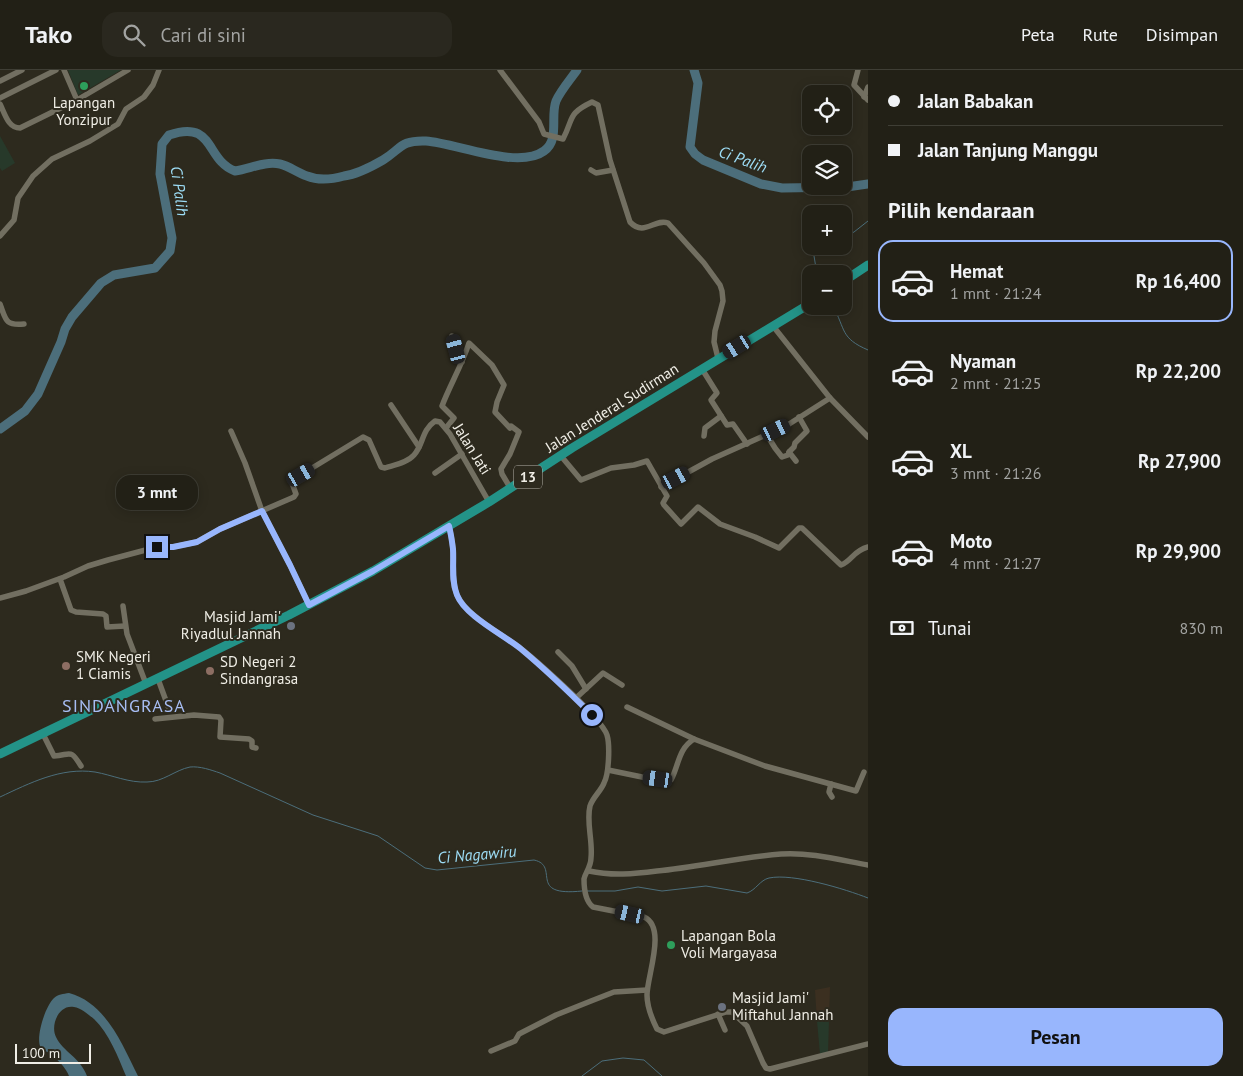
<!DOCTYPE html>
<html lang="id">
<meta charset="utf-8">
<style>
body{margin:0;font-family:"PT Sans",sans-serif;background:#2a281f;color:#f1f3f6;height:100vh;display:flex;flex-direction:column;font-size:19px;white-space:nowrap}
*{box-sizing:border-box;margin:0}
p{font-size:16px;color:#a2a3a1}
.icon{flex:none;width:28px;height:28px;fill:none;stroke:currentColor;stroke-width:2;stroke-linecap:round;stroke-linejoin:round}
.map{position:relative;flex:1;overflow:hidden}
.drawer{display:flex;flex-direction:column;background:#222016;width:375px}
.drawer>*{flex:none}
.top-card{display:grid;align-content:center;height:110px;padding:0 20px;background:#222016}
.controls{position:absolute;left:802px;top:15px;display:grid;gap:10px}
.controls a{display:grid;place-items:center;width:50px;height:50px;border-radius:10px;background:#222016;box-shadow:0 2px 12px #0003,0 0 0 1px #3f3e35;font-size:25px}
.scale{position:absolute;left:15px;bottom:12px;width:76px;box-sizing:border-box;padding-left:5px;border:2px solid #f0eee6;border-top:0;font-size:14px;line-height:18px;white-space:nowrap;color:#f0eee6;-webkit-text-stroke:4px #2d2a1e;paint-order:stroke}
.end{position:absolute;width:22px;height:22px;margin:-11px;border:6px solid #98b6fd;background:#111;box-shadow:0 0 0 2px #111}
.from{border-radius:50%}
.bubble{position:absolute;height:35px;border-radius:15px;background:#222016;box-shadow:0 2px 12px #0003,0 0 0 1px #3f3e35;font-size:16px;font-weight:600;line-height:35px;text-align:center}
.car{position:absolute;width:15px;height:30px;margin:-15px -8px;border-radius:6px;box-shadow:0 0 4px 1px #0007;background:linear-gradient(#222 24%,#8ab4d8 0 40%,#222 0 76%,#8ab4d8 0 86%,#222 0)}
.top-card b{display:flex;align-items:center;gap:18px;height:48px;font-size:19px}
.top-card b+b{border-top:1px solid #3f3e35}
.top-card i{width:12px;height:12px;background:#f1f3f6}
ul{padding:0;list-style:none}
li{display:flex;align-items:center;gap:15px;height:82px;margin:0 10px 8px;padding:0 10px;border:2px solid transparent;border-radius:15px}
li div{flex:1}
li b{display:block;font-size:19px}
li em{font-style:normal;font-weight:600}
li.current{border-color:#98b6fd}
li>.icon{width:45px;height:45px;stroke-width:1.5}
h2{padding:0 20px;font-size:22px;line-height:60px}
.pay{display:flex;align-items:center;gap:12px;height:55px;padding:0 20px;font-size:19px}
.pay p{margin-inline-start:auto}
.action{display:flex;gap:10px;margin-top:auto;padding:10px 20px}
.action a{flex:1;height:58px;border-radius:15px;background:#98b6fd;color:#111;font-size:20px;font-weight:600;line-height:58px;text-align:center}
header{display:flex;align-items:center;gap:30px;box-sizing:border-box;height:70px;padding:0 25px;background:#222016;border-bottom:1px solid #3f3e35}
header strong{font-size:24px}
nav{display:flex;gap:28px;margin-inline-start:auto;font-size:18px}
.search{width:350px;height:45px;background:#2a281f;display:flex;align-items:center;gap:12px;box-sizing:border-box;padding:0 18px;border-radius:15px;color:#a2a3a1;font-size:19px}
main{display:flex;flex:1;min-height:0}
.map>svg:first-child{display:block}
.industrial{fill:#3b2f20}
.green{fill:#27392a}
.water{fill:#4c6e7b}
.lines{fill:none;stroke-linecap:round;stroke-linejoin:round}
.stream{stroke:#4c6e7b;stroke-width:1}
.river{stroke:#4c6e7b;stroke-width:9}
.minor{stroke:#726f61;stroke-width:5.5}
.highway{stroke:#239388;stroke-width:9}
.route{stroke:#98b6fd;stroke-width:6}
.leisure-dot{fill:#2e9e5b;stroke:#2d2a1e;stroke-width:2}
.worship-dot{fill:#6b7280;stroke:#2d2a1e;stroke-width:2}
.education-dot{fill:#8d6e63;stroke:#2d2a1e;stroke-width:2}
.labels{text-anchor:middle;stroke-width:4;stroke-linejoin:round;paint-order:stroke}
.shield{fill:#2d2a1e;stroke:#b6b3aa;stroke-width:1}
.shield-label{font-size:14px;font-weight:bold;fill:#f0eee6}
.poi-label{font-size:15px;fill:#f0eee6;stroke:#2d2a1e;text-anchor:start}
.street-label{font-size:15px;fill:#f0eee6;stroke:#2d2a1e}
.water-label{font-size:16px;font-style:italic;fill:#9dddf6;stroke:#2d2a1e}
.quarter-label{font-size:18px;letter-spacing:1px;fill:#a7bdf3;stroke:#2d2a1e}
</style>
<header>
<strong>Tako</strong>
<div class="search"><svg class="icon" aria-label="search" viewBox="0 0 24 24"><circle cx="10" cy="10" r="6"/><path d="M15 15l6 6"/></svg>Cari di sini</div>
<nav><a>Peta</a><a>Rute</a><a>Disimpan</a></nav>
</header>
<main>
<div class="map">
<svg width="868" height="1006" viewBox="0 0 868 1006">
<rect width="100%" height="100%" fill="#2d2a1e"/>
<polygon class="industrial" points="830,917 829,950 817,951 815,920"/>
<g class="green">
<polygon points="68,0 121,0 78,25"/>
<polygon points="0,66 15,93 2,101 0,98"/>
<polygon points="829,950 828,982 820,984 817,951"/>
</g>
<path class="water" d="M69,923C106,933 122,974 138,1006H126C118,987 109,963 94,949C89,945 81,938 74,937C59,934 50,955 56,967C63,982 80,987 87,1006H69C66,998 59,991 52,985C48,981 42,981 40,976C36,965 46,935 54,928C58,924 63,924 69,923Z"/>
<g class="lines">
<g class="stream">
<polyline points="844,167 854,162 868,151"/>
<polyline points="815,176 814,186 817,204"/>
<path d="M833,236C846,260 840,268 868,280"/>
<path d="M0,727C30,713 61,697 95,702C112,705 129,713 147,712C163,712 175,700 190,697C200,696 211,700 220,703L313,745L378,766L425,798L437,800L534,790C561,796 526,827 582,821"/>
<path d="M586,821H615L638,817L662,821L706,816L747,823C756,820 760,810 769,808C793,803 845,819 868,828"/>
<polyline points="582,1006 602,991 623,988 644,990 662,1006"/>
</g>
<g class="river">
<polyline points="694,0 698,13 690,77 695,84 703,90 761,114 782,118 847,117 868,114"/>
<path d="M0,359L25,341L38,324L61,272L65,259L72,247L101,213L114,205L155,198L170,181L172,168L160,104L162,74L169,65C215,49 205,90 235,101C250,99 264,91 280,94C289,96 298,103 307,106C319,111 333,109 344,106C358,104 371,97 383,90C401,79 400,70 426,71C456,73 518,100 544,81C560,70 550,47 556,31C561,20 570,10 577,0"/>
</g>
<g class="minor">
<polyline points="64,0 77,30"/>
<path d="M500,0L539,52L544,64L563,69C574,48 567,44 592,32L598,35L610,90L630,152C644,167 655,148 668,153L704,193L720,215L722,221L723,231L715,261L714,272L718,288"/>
<polyline points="858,0 854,15 868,30"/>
<polyline points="0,11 22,0"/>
<polyline points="864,27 868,17"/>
<polyline points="0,28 56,0"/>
<path d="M0,34C5,44 8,58 20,58L77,30L128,0"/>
<polyline points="591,100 596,103 613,100"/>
<polyline points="0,166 14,150 18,128 33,106 52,89 90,71 118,54 126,39 144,27 153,15 159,0"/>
<path d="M0,234C6,250 5,256 24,254"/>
<polyline points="773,256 830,328 868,367"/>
<polyline points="452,266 456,279 462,292"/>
<polyline points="702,299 717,323 711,330 727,355 733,354 747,374"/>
<polyline points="391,335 419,377"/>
<path d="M446,358L454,348L442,336C450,315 462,295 469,273L492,295L504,315L497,332L495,342L510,358L511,356L519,362L510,384L501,399L502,404L511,419"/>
<polyline points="231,361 245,393 262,441 290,495 309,535"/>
<polyline points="767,365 775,378 782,387 788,385 789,382"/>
<polyline points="704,366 705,358 721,346"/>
<path d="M561,386L581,410L611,398L634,395L647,391L667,426L663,433L664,435L681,454L698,437L720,454L755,467L779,478L799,458H802L841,495C852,491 853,481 868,477"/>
<polyline points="796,391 789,382 794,377 795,373 807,361 799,347"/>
<polyline points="435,403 462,384"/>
<polyline points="661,417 712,389 786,356 830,328"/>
<path d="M449,456C451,465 453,473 453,482C453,497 451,513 458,527C467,544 494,560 509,570C528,582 601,647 607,665C610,675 609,704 604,713C601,721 593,727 590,736C586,752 593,771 591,788C591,797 585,803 584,809C584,818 585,831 593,837L644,847C667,857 647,906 647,925C647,936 652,949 657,959L664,962L726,942H732L747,956L763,993L766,998L770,999L868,974"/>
<polyline points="60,509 71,540 76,542 103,544 106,546 107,557 125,556"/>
<path d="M0,528L26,521L64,507L88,496L108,490L157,477H173L197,472L220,459L294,427L296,424L292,413L294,409L363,367L369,370L381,397L385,398C394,395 407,393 414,385C424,374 421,361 435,351L440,352L450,364L489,432"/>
<polyline points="123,536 127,564 146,614"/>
<polyline points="558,582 572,596 586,619"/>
<polyline points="158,609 169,639"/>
<polyline points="576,628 603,603 622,615"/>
<polyline points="627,637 694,669"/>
<polyline points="155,649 194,645 219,647 221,650 220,667 249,669 252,671 252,677 256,678"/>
<path d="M43,664L54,686C71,685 70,678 81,696"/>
<path d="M608,700L642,707L671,710C679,695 678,679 694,669L765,696L856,721L864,702"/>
<polyline points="831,714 829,722 832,727"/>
<path d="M589,801C612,806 634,804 657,801C698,797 740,787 781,784C810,782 840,790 868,795"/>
<polyline points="718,944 725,960"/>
<polyline points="491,981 515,971 519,964 556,945 591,931 614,922 647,920"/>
</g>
<g class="highway">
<polyline points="844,211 868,195"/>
<polyline points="0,684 289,545 373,501 489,432 572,378 811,233"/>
</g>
</g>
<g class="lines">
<path class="route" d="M157,477H173L197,472L220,459L262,441L290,495L309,535L373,501L449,456C451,464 452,471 453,479C454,494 451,510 457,525C465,546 504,565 521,579C546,600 569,622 592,645"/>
</g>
<g class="leisure-dot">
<circle cx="84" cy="16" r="5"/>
<circle cx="671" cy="875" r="5"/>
</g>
<g class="worship-dot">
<circle cx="291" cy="556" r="5"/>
<circle cx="722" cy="937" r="5"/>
</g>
<g class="education-dot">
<circle cx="66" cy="596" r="5"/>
<circle cx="210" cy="601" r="5"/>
</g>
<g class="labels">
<rect class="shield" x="514" y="395.5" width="28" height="23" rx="4"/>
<g class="shield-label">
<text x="528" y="412">13</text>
</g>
<g class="poi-label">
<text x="84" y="38" text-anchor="middle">Lapangan<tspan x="84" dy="17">Yonzipur</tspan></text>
<text x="281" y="552" text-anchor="end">Masjid Jami'<tspan x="281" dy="17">Riyadlul Jannah</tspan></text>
<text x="76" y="592">SMK Negeri<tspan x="76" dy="17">1 Ciamis</tspan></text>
<text x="220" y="597">SD Negeri 2<tspan x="220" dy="17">Sindangrasa</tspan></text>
<text x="681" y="871">Lapangan Bola<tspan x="681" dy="17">Voli Margayasa</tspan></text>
<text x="732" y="933">Masjid Jami'<tspan x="732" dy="17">Miftahul Jannah</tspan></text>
</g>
<g class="street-label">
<text transform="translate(612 338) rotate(-32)" y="5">Jalan Jenderal Sudirman</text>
<text transform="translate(472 379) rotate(58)" y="5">Jalan Jati</text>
</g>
<g class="water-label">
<text transform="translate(743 89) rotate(20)" y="6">Ci Palih</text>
<text transform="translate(180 121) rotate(82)" y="6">Ci Palih</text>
<text transform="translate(477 784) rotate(-5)" y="6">Ci Nagawiru</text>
</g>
<g class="quarter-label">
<text x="124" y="642">SINDANGRASA</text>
</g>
</g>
</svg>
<div class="controls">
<a><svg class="icon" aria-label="locate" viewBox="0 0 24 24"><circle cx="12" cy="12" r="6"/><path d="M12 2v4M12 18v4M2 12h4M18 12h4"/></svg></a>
<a><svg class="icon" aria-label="layers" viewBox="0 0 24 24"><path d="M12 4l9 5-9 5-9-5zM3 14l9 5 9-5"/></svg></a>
<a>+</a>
<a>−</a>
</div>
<div class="scale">100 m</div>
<i class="end from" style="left:592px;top:645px"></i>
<i class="end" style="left:157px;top:477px"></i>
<div class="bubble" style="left:116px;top:405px;width:82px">3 mnt</div>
<i class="car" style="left:737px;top:277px;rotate:239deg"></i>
<i class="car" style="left:456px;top:279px;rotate:345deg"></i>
<i class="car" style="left:776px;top:360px;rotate:64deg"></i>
<i class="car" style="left:301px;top:405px;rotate:60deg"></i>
<i class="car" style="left:676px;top:408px;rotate:62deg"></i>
<i class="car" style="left:658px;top:709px;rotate:278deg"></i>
<i class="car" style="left:630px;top:844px;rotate:283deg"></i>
</div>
<section class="drawer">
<div class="top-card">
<b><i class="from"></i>Jalan Babakan</b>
<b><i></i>Jalan Tanjung Manggu</b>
</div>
<h2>Pilih kendaraan</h2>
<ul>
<li class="current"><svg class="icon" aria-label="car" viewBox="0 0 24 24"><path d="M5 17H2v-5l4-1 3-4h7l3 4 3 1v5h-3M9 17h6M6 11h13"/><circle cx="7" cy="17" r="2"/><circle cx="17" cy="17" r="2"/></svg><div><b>Hemat</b><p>1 mnt · 21:24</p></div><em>Rp 16,400</em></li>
<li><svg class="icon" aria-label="car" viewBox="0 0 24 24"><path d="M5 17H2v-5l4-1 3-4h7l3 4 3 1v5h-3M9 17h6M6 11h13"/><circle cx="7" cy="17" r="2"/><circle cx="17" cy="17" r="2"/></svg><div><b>Nyaman</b><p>2 mnt · 21:25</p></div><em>Rp 22,200</em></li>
<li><svg class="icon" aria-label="car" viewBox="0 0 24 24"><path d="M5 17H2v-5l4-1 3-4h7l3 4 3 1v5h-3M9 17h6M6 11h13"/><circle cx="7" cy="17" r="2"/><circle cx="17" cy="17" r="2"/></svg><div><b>XL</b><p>3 mnt · 21:26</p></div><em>Rp 27,900</em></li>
<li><svg class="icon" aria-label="car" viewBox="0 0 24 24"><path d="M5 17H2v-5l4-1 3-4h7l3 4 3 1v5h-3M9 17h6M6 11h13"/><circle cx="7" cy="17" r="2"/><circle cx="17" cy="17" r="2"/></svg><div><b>Moto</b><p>4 mnt · 21:27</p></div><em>Rp 29,900</em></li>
</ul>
<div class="pay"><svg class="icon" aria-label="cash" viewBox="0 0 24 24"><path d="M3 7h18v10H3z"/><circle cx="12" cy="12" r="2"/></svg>Tunai<p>830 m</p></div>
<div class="action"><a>Pesan</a></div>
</section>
</main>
